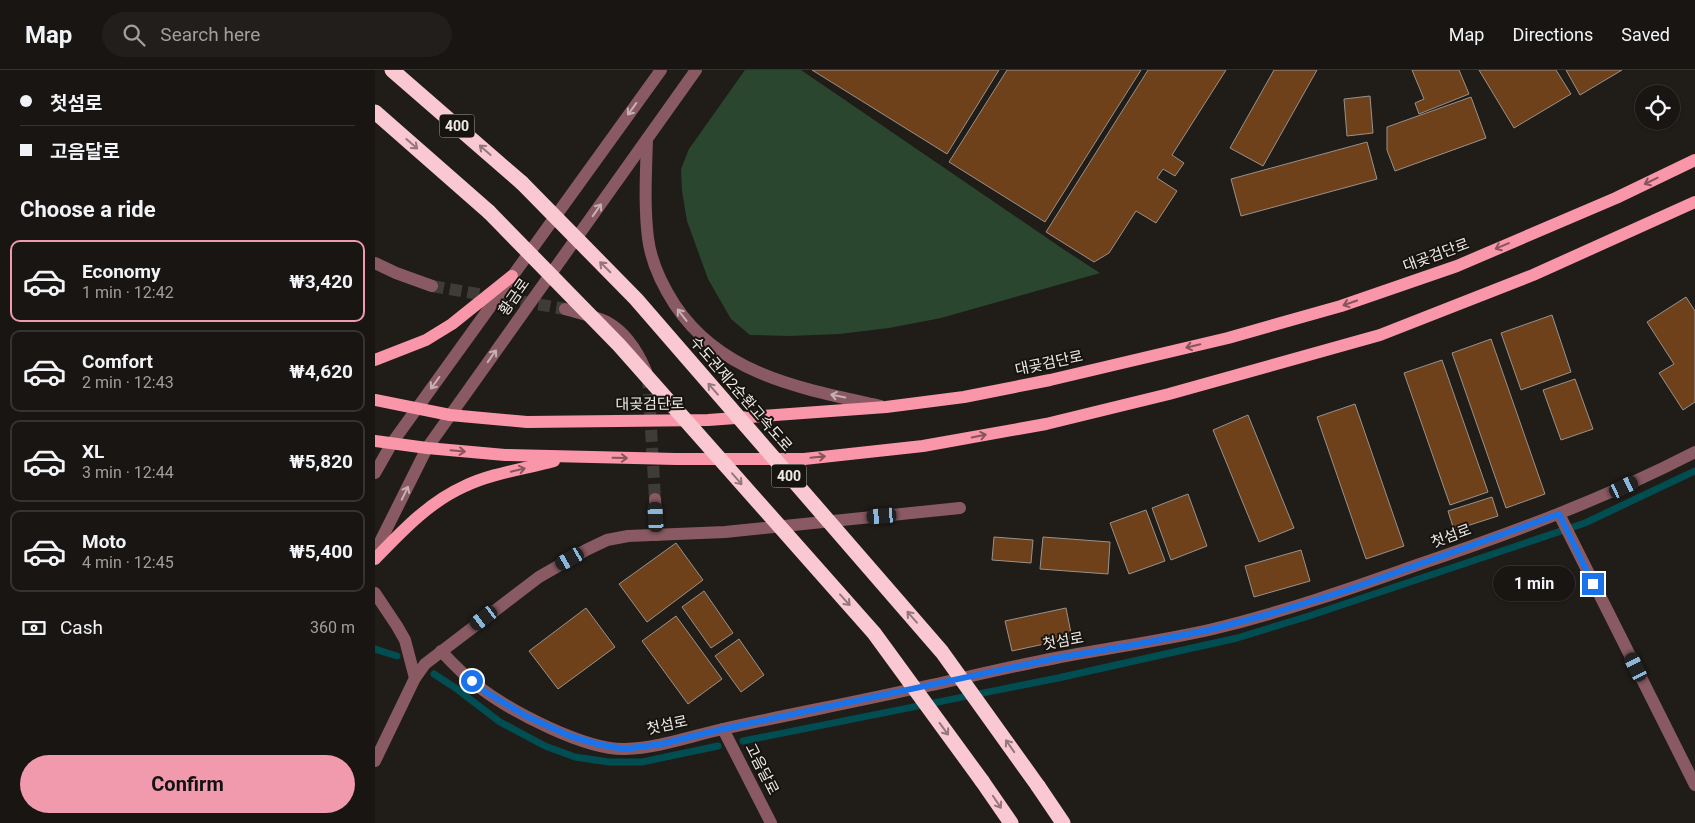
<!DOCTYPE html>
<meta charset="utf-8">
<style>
body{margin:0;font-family:Roboto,"Noto Sans KR",sans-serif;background:#211e1b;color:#f1f3f6;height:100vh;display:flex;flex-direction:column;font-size:19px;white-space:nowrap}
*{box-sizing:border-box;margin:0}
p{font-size:16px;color:#9f9f9f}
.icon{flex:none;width:28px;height:28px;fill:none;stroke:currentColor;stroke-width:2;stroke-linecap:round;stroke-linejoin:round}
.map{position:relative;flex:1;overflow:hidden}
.drawer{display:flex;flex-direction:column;background:#181512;width:375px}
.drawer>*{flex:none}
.hud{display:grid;align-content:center;height:110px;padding:0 20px;background:#181512}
.controls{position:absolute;left:1260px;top:15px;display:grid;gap:10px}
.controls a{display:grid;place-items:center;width:45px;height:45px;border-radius:50%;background:#181512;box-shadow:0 1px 4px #0004,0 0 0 1px #363432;font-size:25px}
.end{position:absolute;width:22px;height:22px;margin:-11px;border:6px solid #1a73e8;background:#fff;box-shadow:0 0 0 2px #fff}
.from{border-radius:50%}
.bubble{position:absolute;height:35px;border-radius:18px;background:#181512;box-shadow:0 1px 4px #0004,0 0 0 1px #363432;font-size:16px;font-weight:700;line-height:35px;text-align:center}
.car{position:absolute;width:15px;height:30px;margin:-15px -8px;border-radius:6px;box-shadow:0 0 4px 1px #0007;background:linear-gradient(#222 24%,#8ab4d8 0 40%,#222 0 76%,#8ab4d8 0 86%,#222 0)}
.hud b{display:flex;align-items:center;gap:18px;height:48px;font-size:19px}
.hud b+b{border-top:1px solid #363432}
.hud i{width:12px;height:12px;background:#f1f3f6}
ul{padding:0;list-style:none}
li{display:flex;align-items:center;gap:15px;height:82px;margin:0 10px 8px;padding:0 10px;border:2px solid #363432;border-radius:10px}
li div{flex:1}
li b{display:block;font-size:19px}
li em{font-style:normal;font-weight:700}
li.selected{border-color:#f29aad}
li>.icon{width:45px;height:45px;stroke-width:1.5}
h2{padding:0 20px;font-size:22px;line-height:60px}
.pay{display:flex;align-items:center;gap:12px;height:55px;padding:0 20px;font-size:19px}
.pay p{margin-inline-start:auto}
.button{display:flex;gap:10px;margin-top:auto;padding:10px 20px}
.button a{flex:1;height:58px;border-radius:30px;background:#f29aad;color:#111;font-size:20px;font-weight:700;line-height:58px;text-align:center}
header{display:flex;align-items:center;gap:30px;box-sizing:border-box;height:70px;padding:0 25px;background:#181512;border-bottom:1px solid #363432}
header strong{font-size:24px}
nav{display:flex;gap:28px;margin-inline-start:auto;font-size:18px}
.search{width:350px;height:45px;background:#211e1b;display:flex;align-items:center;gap:12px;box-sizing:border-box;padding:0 18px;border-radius:28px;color:#9f9f9f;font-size:19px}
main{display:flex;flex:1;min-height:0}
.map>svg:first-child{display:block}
.green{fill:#2b462e}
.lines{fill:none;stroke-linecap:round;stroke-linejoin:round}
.stream{stroke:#004e52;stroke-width:7}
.building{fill:#6e411b;stroke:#98928d}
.minor-tunnel{stroke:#3f3b37;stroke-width:12;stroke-dasharray:12 6;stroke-linecap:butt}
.minor{stroke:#895a62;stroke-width:12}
.major{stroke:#f996a9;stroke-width:12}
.highway{stroke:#f9c8d0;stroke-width:15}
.highway-bridge{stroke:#f9c8d0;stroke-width:15}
.oneway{stroke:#c5b0b2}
.oneway2{stroke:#937779}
.oneway3{stroke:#88545c}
.route{stroke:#1a73e8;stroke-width:6}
.labels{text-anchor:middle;stroke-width:4;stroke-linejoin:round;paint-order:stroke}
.shield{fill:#17130f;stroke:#adaaa6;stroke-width:1}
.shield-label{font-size:14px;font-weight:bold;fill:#edeae7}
.street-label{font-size:15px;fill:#edeae7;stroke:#17130f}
</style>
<header>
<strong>Map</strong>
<div class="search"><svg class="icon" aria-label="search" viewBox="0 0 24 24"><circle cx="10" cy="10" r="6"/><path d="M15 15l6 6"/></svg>Search here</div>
<nav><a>Map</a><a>Directions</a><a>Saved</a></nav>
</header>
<main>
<section class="drawer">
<div class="hud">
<b><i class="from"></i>첫섬로</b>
<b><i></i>고음달로</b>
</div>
<h2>Choose a ride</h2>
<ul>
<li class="selected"><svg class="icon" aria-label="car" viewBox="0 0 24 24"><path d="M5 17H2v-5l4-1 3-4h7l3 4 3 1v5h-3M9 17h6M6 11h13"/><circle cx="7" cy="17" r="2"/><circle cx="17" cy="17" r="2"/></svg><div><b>Economy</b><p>1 min · 12:42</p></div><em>₩3,420</em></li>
<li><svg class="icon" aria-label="car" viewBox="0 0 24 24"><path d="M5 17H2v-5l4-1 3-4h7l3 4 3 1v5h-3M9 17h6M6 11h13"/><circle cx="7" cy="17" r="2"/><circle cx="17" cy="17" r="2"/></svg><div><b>Comfort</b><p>2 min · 12:43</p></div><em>₩4,620</em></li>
<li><svg class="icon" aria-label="car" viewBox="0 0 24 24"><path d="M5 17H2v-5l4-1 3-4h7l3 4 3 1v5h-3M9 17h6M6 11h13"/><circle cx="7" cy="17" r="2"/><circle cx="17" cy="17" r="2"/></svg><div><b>XL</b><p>3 min · 12:44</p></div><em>₩5,820</em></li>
<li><svg class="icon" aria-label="car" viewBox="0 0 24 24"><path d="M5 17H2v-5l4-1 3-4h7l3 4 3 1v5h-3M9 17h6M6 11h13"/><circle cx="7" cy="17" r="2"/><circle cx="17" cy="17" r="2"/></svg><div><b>Moto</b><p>4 min · 12:45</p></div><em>₩5,400</em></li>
</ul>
<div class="pay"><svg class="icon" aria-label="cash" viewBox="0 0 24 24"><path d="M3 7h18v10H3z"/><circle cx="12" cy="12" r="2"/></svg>Cash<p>360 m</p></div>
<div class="button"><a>Confirm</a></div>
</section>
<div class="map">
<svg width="1320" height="753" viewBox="0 0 1320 753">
<rect width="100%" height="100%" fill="#201c18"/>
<polygon class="green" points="370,0 426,0 691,181 725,203 566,248 514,258 464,264 414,266 375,265 356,249 333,209 312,151 307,121 306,99 314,79"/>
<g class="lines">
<g class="stream">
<polyline points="0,579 22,586"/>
<polyline points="59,604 79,617 125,652 170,676 200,687 234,692 267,692 343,676"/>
<polyline points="368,671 683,608 862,568 934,546 1210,453 1320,401"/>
</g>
</g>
<g class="building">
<polygon points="437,0 624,0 572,84"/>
<polygon points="632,0 766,0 670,152 574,92"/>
<polygon points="773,0 851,0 797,85 809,93 800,106 788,99 782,108 802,121 781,153 761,141 734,183 719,192 671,162"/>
<polygon points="899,0 942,0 888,96 855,78"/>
<polygon points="1037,0 1084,0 1094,24 1044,44 1040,33 1049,29"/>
<polygon points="1104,0 1181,0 1196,24 1139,58"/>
<polygon points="1191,0 1247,0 1205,25"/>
<polygon points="995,26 998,63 972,66 969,29"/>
<polygon points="1096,27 1111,68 1020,101 1012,80 1012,57"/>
<polygon points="992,72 1002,109 866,146 856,109"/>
<polygon points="1311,227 1320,241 1320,332 1308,340 1284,303 1299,294 1272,252"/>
<polygon points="1177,245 1196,302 1146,320 1126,263"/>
<polygon points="1116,269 1170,424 1131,438 1077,283"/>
<polygon points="1067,290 1113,422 1075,435 1029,303"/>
<polygon points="1200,309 1218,359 1186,370 1168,320"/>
<polygon points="980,334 1029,476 991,489 942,347"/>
<polygon points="873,345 919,458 884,472 838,360"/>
<polygon points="813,424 832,476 796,490 777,438"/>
<polygon points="1117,427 1123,446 1079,460 1073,441"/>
<polygon points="771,440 790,491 754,504 735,453"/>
<polygon points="619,467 658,470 656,493 617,490"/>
<polygon points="668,467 735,472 733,504 665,499"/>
<polygon points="301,473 328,510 272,552 244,514"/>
<polygon points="926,480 935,511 879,527 870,496"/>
<polygon points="329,521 358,563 336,578 307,537"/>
<polygon points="211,538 240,577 183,619 154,581"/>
<polygon points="691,538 697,568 637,581 630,551"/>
<polygon points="301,546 347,609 313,634 267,571"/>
<polygon points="364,569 389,605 366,622 340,586"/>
</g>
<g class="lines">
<g class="minor-tunnel">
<polyline points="57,216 190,239"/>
<polyline points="273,306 280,429"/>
</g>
<g class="minor">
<path d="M272,69C271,102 269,136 273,168C276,192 287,215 300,235C347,306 429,319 506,336"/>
<polyline points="0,193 21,203 57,216"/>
<path d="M190,239C203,243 219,246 232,252C251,262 263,282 271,301"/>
<polyline points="0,403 17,373 286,0"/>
<polyline points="280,429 282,465"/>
<polyline points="1184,444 1320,715"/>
<polyline points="0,482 52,378 321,0"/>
<polyline points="0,523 22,556 30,570 40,608"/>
<path d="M66,581C78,594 90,606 104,617C137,642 210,680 250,679C284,678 316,666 348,659C411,645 475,633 538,619C585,609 633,597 681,588C733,578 786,571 838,559C908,542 975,519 1042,495C1137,463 1231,428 1320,382"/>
<polyline points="348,659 396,753"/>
<polyline points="0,691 40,608 50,594 164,507 211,480 232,470 253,466 350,462 585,438"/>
</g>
<g class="major">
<polyline points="0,290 51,270 77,254 137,206"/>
<polyline points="0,330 75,345 152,352 333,350 511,337 589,327 675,310 853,268 966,236 1082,196 1241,128 1320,90"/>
<polyline points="0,371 52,378 130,385 301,389 429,389 548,376 671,354 794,324 1005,265 1158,205 1320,132"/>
<path d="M0,489C27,461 54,432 90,416C117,403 150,399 179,391"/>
</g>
<g class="highway">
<polyline points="17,0 147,113"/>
<polyline points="0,42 114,142"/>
<polyline points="607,711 636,753"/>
<polyline points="663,716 688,753"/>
</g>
<g class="highway-bridge">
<polyline points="147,113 261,229 567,582 663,716"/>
<polyline points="114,142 244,275 499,563 607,711"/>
</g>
</g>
<defs><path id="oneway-shaft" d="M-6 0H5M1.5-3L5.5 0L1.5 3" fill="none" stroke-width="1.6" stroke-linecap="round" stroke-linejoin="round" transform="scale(1.25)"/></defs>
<g class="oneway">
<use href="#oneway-shaft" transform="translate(257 39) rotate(126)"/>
<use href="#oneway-shaft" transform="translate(222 140) rotate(-55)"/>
<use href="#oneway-shaft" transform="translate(307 245) rotate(-128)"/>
<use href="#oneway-shaft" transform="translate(117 286) rotate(-55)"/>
<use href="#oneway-shaft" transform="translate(60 313) rotate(126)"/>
<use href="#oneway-shaft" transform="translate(463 326) rotate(-168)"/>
<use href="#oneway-shaft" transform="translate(30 423) rotate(-64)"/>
</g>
<g class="oneway2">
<use href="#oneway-shaft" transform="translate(37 74) rotate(41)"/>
<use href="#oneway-shaft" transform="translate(110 80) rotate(-139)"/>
<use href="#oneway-shaft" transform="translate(230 197) rotate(-135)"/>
<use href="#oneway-shaft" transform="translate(338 319) rotate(-131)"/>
<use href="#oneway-shaft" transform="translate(362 409) rotate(49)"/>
<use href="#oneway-shaft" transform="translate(470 530) rotate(48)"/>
<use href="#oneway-shaft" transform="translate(537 547) rotate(-131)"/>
<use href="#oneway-shaft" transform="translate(569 659) rotate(54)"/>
<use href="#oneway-shaft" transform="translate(635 676) rotate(-125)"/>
<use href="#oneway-shaft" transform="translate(622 732) rotate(56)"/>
</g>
<g class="oneway3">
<use href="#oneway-shaft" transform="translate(1276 111) rotate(154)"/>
<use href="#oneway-shaft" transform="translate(1127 176) rotate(157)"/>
<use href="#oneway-shaft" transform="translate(975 233) rotate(161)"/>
<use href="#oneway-shaft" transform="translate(818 276) rotate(167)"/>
<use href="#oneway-shaft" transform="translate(604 366) rotate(-11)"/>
<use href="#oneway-shaft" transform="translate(83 381) rotate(5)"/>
<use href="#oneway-shaft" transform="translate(443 387) rotate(-6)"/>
<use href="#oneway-shaft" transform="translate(245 388) rotate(1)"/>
<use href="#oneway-shaft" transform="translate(143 400) rotate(-14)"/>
</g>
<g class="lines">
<polyline class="route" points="97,611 106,619 151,646 195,666 222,674 249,679 286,674 348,659 682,588 758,575 838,559 902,542 973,520 1184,444 1218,514"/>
</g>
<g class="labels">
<g class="shield">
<rect x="64.5" y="44.5" width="35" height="23" rx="4"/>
<rect x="396.5" y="394.5" width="35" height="23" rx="4"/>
</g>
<g class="shield-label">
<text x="82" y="61">400</text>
<text x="414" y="411">400</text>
</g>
<g class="street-label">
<text transform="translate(1061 185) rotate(-20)" y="5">대곶검단로</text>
<text transform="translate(139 227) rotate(-55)" y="5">황금로</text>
<text transform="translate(674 293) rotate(-12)" y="5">대곶검단로</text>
<text transform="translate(366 324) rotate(49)" y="5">수도권제2순환고속도로</text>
<text transform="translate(275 334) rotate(-1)" y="5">대곶검단로</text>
<text transform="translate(1076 466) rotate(-20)" y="5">첫섬로</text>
<text transform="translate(688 571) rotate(-10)" y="5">첫섬로</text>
<text transform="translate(292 655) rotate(-12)" y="5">첫섬로</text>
<text transform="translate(387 699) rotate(63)" y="5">고음달로</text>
</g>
</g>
</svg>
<div class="controls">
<a><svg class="icon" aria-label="locate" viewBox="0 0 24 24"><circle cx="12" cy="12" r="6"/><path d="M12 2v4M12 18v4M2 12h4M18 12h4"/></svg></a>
</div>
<i class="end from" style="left:97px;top:611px"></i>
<i class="end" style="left:1218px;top:514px"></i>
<div class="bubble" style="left:1118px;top:496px;width:82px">1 min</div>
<i class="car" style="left:1249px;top:417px;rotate:64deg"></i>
<i class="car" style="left:507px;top:446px;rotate:265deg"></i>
<i class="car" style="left:281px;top:447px;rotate:357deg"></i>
<i class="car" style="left:195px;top:489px;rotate:240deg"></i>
<i class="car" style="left:109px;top:548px;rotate:233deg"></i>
<i class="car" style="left:1261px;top:597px;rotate:334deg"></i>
</div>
</main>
